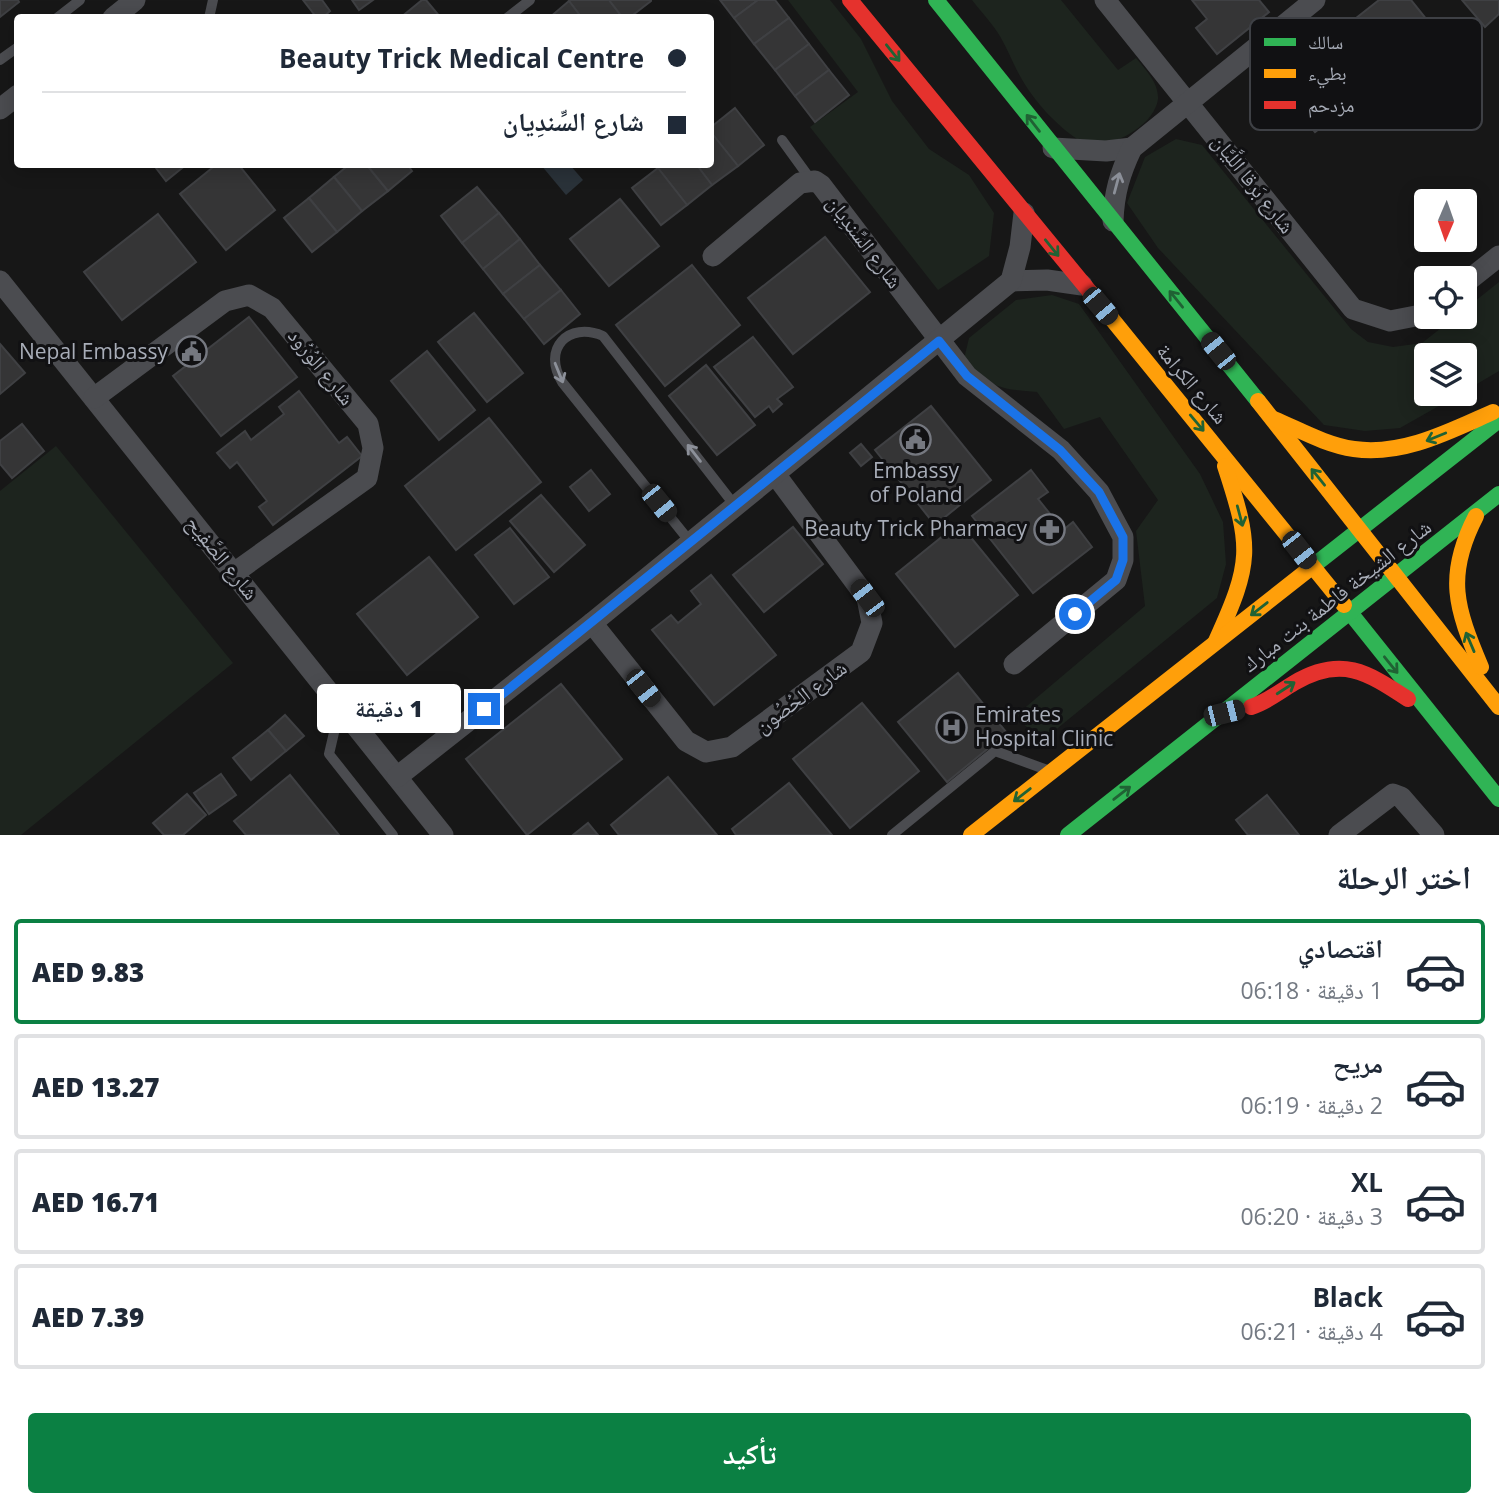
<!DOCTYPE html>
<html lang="ar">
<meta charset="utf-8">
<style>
body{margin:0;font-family:"Open Sans","Noto Naskh Arabic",sans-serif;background:#f2f2f3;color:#1f2937;direction:rtl;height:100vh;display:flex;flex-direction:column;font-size:26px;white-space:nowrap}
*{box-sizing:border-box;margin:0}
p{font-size:23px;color:#747a83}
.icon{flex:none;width:38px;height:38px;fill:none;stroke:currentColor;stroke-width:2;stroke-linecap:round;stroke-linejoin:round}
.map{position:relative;height:835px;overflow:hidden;direction:ltr}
.drawer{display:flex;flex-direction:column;background:#fff;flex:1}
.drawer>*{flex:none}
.banner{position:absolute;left:14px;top:14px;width:700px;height:154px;border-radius:7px;box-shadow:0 4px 18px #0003;direction:rtl;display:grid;align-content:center;height:154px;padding:0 28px;background:#fff}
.needle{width:46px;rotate:182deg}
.controls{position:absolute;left:1414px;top:189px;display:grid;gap:14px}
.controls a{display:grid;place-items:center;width:63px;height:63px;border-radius:7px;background:#fff;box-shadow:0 4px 18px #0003;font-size:35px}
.end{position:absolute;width:32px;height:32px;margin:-16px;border:9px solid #1a73e8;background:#fff;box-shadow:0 0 0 4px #fff}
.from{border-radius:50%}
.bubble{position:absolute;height:49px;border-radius:7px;background:#fff;box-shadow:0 4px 18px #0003;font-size:23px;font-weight:800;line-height:49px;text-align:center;direction:rtl}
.car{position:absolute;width:21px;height:42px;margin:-21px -10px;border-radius:9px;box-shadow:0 0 5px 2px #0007;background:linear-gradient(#222 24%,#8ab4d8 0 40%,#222 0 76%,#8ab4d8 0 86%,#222 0)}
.banner b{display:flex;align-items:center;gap:24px;height:66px;font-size:26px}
.banner b+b{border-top:2px solid #e0e1e3}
.banner i{width:18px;height:18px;background:#1f2937}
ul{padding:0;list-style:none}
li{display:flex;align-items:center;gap:21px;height:105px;margin:0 14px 10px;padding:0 14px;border:4px solid #e0e1e3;border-radius:7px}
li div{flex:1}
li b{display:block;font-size:26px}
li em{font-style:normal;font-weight:800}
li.current{border-color:#0b8043}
li>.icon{width:63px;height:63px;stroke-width:1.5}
h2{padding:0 28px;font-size:32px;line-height:84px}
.primary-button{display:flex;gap:14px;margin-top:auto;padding:14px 28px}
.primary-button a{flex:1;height:80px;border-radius:7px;background:#0b8043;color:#fff;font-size:28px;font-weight:800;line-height:80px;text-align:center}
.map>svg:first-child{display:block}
.green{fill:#1d241e}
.water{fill:#2a3239}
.building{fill:#353536;stroke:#3f4043;stroke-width:2}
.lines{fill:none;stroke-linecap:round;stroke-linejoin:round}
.lane{stroke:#4b4c50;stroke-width:10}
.street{stroke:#4b4c50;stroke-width:21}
.fast{stroke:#30b455;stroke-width:16}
.slow{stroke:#ff9f0a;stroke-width:16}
.jam{stroke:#e5322d;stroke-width:16}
.oneway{stroke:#206234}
.oneway2{stroke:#8c9099}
.route{stroke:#1a73e8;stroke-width:9}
.labels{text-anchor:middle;stroke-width:6;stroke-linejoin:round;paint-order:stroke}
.street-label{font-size:21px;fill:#a8adb8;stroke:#111113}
.poi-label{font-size:21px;fill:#a8adb8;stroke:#111113;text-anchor:end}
.key{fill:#111113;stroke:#3e4045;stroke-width:2}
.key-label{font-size:19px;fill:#a8adb8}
</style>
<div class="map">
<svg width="1499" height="835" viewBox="0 0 1499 835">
<rect width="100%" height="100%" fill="#171717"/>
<g class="green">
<polygon points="788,0 830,0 861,39 892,101 929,149 969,175 994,213 989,256 938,290 810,127 858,92"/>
<path d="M972,0H1061L1118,70L1136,58C1145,69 1159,83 1158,99C1154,129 1101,155 1077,139C1055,124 1033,100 1020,76C1013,64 1008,50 1001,38C993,24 981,12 972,0Z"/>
<polygon points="1176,139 1202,145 1351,329 1368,342 1393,347 1422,343 1455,317 1465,317 1465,309 1499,282 1499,371 1465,391 1465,355 1426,355 1426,394 1460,394 1400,428 1365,431 1324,425 1158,248 1127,203 1145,157"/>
<path d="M1052,295L1079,304L1200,474L1223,522L1226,564L1217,598L1042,741L1015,716L1145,606L1136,531L1158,500L1100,417L1064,429L1037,392C998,389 992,388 964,359L969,338L1016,300Z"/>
<polygon points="56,446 233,663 21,835 0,835 0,491"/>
</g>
<polygon class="water" points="541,165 570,165 583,180 566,195"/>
<g class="building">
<polygon points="0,0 18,0 19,2 0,17"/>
<polygon points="303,0 322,0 330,11 322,18 317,18"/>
<polygon points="352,0 373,0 359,10"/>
<polygon points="422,0 426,0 441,18 400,18"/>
<polygon points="571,0 609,0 623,18 582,18 569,1"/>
<polygon points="609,0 651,0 651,1 629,18 623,18"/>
<polygon points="720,0 758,0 734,18"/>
<polygon points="758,0 775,0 789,18 754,44 734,18"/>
<polygon points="1192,0 1259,0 1269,12 1217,54 1196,28 1207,19"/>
<polygon points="1379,0 1411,0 1444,41 1420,60 1404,39 1333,95 1345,109 1315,132 1275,82"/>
<polygon points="1462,0 1499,0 1499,14 1485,27"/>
<polygon points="569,1 582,18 549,18"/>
<polygon points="789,18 809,44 775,70 754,44"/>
<polygon points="809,44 829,70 795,96 775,70"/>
<polygon points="829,70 849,95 815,122 795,96"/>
<polygon points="735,108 764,145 738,166 710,131 710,128"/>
<polygon points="710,131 738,166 712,185 696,164 710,164"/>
<polygon points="153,164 187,164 166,181"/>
<polygon points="217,164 238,164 275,210 226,250 180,194"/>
<polygon points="350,164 366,164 388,191 362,211 334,177"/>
<polygon points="366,164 407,164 412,171 388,191"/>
<polygon points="663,164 696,164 712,185 687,205 658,168"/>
<polygon points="658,168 687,205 661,225 632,188"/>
<polygon points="334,177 362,211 337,232 309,198"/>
<polygon points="477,187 499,213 462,243 441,216"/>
<polygon points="309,198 337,232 312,252 284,218"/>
<polygon points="620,199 659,246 609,286 570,239"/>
<polygon points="499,213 520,239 483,269 462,243"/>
<polygon points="158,214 196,262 122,320 84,272"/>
<polygon points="825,237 870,292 793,354 748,298"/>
<polygon points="520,239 540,265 503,294 483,269"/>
<polygon points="540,265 561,290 524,319 503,294"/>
<polygon points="692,265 740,325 665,386 616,325"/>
<polygon points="561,290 580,314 544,344 524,319"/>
<polygon points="474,313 523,373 487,402 438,342"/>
<polygon points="249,317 297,377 221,436 173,376"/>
<polygon points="753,337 793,387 777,399 782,404 773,412 769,406 755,417 714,367"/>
<polygon points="0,344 25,373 0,394"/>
<polygon points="427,351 475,410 439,440 391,381"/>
<polygon points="706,365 755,425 717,455 669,396"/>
<polygon points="299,391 339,443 347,437 362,456 273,525 259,507 267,501 237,462 230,468 217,453 245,431 251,440 284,414 279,407"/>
<polygon points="931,406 991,480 935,525 875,450"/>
<polygon points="489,418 541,482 456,550 405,486"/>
<polygon points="22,424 44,451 12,478 0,464 0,441"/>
<polygon points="861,444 872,457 861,466 850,453"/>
<polygon points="591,470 610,494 589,511 570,487"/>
<polygon points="1031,470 1048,492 1038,499 1063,530 1073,522 1092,547 1033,593 972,516"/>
<polygon points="541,495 585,545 554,572 510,521"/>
<polygon points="959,523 1018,595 955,647 896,574"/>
<polygon points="793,527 823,564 764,612 733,575"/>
<polygon points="510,528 549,577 514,604 475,555"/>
<polygon points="429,557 478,617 407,675 357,614"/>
<polygon points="711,575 776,655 714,705 652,630 671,615 678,623 701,604 691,591"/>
<polygon points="958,673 1007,733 947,782 898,722"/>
<polygon points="561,684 622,759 527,835 466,759"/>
<polygon points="862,703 919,771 850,828 793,759"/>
<polygon points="285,715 304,736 286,751 268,730"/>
<polygon points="268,730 286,751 251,780 233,758"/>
<polygon points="221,774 236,795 209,814 194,793"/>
<polygon points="290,775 339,835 246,835 234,821"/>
<polygon points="668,777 717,835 619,835 611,825"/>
<polygon points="789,783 832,835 736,835 732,829"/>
<polygon points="187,794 206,815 183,835 164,835 153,823"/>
<polygon points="1267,795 1299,835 1248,835 1236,820"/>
<polygon points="588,823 598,835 573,835"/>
</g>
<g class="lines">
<g class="lane">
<polyline points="57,18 80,0"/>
<polyline points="209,18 213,0"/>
<polyline points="507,18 530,0"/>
<polyline points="0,60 18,47"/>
<polyline points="782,140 811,180"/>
<path d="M691,543L562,382C542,349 568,321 603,336L736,507"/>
<polyline points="340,707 329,754 393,835"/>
<polyline points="892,835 995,751 1050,771"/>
</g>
<g class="street">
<polyline points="1105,0 1353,309 1390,321 1426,314"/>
<polyline points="113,18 135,0"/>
<polyline points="0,109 18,95"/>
<polyline points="1053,148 1106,151 1132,148"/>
<path d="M1113,221C1114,193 1120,173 1132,148L1315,0"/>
<polyline points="713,256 800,183 815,181 821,185 967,376 1061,450 1099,492 1123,537 1123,560 1116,580 1014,664"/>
<polyline points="0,281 443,835"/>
<polyline points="1011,281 1047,280 1082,285"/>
<polyline points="1465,283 1499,256"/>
<polyline points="94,398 225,301 249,295 272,308 368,424 373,448 367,478 234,573"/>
<polyline points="592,623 686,741 706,752 732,747 861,652 872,623 867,598 775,474"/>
<polyline points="397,777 592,623 1011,281 1020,247 1024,213"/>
<polyline points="1339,835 1393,794 1401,797 1434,835"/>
</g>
<g class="fast">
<polyline points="936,0 1258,401"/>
<polyline points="1308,570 1499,420"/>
<polyline points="1344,605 1499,799"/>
<polyline points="1068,835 1499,494"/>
</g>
<g class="slow">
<polyline points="1090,292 1344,605"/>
<polyline points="1258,401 1499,707"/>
<path d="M1274,419C1300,430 1326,445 1354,449C1403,456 1450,431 1493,412"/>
<path d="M1476,516C1445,576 1456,608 1481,667"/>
<path d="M1216,641C1252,562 1252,548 1225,466"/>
<polyline points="971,835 1308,570"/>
</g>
<g class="jam">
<polyline points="850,0 1090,292"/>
<path d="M1251,707C1267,702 1279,692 1294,683C1341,655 1367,672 1408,699"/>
</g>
</g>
<defs><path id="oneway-shaft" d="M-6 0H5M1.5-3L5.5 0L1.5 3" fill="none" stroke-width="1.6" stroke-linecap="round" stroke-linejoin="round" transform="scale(1.75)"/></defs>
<g class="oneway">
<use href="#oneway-shaft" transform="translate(893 53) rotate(51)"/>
<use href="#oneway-shaft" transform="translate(1033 123) rotate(-128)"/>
<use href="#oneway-shaft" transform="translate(1052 248) rotate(51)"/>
<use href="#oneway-shaft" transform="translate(1176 299) rotate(-129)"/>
<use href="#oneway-shaft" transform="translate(1197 423) rotate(50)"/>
<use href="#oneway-shaft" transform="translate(1436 437) rotate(158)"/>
<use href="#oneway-shaft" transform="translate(1318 477) rotate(-129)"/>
<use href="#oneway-shaft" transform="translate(1240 516) rotate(75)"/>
<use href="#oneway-shaft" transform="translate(1259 609) rotate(142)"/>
<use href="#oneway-shaft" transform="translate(1470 642) rotate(-113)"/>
<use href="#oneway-shaft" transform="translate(1391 665) rotate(51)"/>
<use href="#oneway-shaft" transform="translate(1286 688) rotate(-33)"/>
<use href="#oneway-shaft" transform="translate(1122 793) rotate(-38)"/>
<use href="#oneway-shaft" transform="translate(1022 795) rotate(142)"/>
</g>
<g class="oneway2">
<use href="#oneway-shaft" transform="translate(1117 183) rotate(-75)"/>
<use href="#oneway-shaft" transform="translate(559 373) rotate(68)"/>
<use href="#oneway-shaft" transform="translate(694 453) rotate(-128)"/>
</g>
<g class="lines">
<polyline class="route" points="484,709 939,341 967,376 1060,450 1099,492 1123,537 1123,560 1116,580 1075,614"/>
</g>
<defs>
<symbol id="civic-ring" viewBox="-11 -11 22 22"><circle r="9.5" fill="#111113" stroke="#757880" stroke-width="1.5"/><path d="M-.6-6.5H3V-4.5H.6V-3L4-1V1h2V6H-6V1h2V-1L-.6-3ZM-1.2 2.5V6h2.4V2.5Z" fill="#757880"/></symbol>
<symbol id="pharmacy-ring" viewBox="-11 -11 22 22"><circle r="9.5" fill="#111113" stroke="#757880" stroke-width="1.5"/><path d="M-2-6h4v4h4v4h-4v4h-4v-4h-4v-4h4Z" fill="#757880"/></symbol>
<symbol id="hospital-ring" viewBox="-11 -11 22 22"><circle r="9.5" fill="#111113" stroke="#757880" stroke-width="1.5"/><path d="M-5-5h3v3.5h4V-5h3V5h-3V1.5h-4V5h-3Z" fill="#757880"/></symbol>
</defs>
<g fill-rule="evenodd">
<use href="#civic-ring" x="174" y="334" width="35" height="35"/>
<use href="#civic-ring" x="898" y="422" width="35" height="35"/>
<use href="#pharmacy-ring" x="1032" y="512" width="35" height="35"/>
<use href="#hospital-ring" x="934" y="710" width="35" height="35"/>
</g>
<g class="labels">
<g class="street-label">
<text transform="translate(1253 184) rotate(52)" y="7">شارع بَرقا اللَّيَّان</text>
<text transform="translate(864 242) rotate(53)" y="7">شارع السِّندِيان</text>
<text transform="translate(321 367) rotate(51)" y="7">شارع الوُرُود</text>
<text transform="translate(1192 384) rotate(50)" y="7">شارع الكرامة</text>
<text transform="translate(222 558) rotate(51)" y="7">شارع الصَّفِيح</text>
<text transform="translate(1337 596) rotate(-38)" y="7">شارع الشيخة فاطمة بنت مبارك</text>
<text transform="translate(801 697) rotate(-36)" y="7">شارع الحُصُون</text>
</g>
<g class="poi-label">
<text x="168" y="359">Nepal Embassy</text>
<text x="916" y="478" text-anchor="middle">Embassy<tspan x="916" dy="24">of Poland</tspan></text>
<text x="1027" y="536">Beauty Trick Pharmacy</text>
<text x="975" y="722" text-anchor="start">Emirates<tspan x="975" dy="24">Hospital Clinic</tspan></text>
</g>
</g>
<rect x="1250" y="18" width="232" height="112" rx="10" class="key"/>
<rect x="1264" y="38" width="32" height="8" fill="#30b455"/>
<rect x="1264" y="69" width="32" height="9" fill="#ff9f0a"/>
<rect x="1264" y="101" width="32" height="8" fill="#e5322d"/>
<g class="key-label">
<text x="1308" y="49">سالك</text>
<text x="1308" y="80">بطيء</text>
<text x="1308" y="112">مزدحم</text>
</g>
</svg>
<div class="controls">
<a><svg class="needle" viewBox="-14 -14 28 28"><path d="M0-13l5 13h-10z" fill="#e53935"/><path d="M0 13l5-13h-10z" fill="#747a83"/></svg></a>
<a><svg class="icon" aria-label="locate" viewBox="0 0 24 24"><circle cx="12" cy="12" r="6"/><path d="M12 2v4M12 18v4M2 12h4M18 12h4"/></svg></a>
<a><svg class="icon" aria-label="layers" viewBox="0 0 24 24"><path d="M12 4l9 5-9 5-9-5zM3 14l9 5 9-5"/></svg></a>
</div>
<i class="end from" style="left:1075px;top:614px"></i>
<i class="end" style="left:484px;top:709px"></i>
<div class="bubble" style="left:317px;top:684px;width:144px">1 دقيقة</div>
<i class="car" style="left:1100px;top:306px;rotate:140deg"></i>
<i class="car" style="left:1218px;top:351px;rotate:321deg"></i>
<i class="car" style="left:659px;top:503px;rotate:141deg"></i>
<i class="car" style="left:1299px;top:550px;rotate:142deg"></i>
<i class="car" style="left:867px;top:598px;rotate:323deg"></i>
<i class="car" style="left:643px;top:688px;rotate:142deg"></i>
<i class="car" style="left:1224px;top:713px;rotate:76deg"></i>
<div class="banner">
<b><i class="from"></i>Beauty Trick Medical Centre</b>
<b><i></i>شارع السِّندِيان</b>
</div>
</div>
<section class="drawer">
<h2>اختر الرحلة</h2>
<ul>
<li class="current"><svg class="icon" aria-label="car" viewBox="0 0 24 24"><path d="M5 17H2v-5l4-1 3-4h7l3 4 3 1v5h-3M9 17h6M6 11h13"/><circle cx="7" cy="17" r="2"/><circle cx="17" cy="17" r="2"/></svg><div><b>اقتصادي</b><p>1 دقيقة · 06:18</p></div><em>AED 9.83</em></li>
<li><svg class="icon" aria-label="car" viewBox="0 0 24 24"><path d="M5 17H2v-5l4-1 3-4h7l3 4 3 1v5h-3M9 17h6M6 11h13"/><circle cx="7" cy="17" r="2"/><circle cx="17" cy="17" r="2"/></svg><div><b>مريح</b><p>2 دقيقة · 06:19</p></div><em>AED 13.27</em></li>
<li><svg class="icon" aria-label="car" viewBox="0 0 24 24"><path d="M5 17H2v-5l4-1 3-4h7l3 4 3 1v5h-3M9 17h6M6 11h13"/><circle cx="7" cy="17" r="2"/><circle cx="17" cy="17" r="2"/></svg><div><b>XL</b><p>3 دقيقة · 06:20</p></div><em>AED 16.71</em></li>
<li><svg class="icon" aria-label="car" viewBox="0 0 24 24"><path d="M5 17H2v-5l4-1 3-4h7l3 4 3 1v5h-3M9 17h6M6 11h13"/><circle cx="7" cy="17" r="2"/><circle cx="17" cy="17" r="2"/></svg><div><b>Black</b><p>4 دقيقة · 06:21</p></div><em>AED 7.39</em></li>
</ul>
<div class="primary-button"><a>تأكيد</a></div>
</section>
